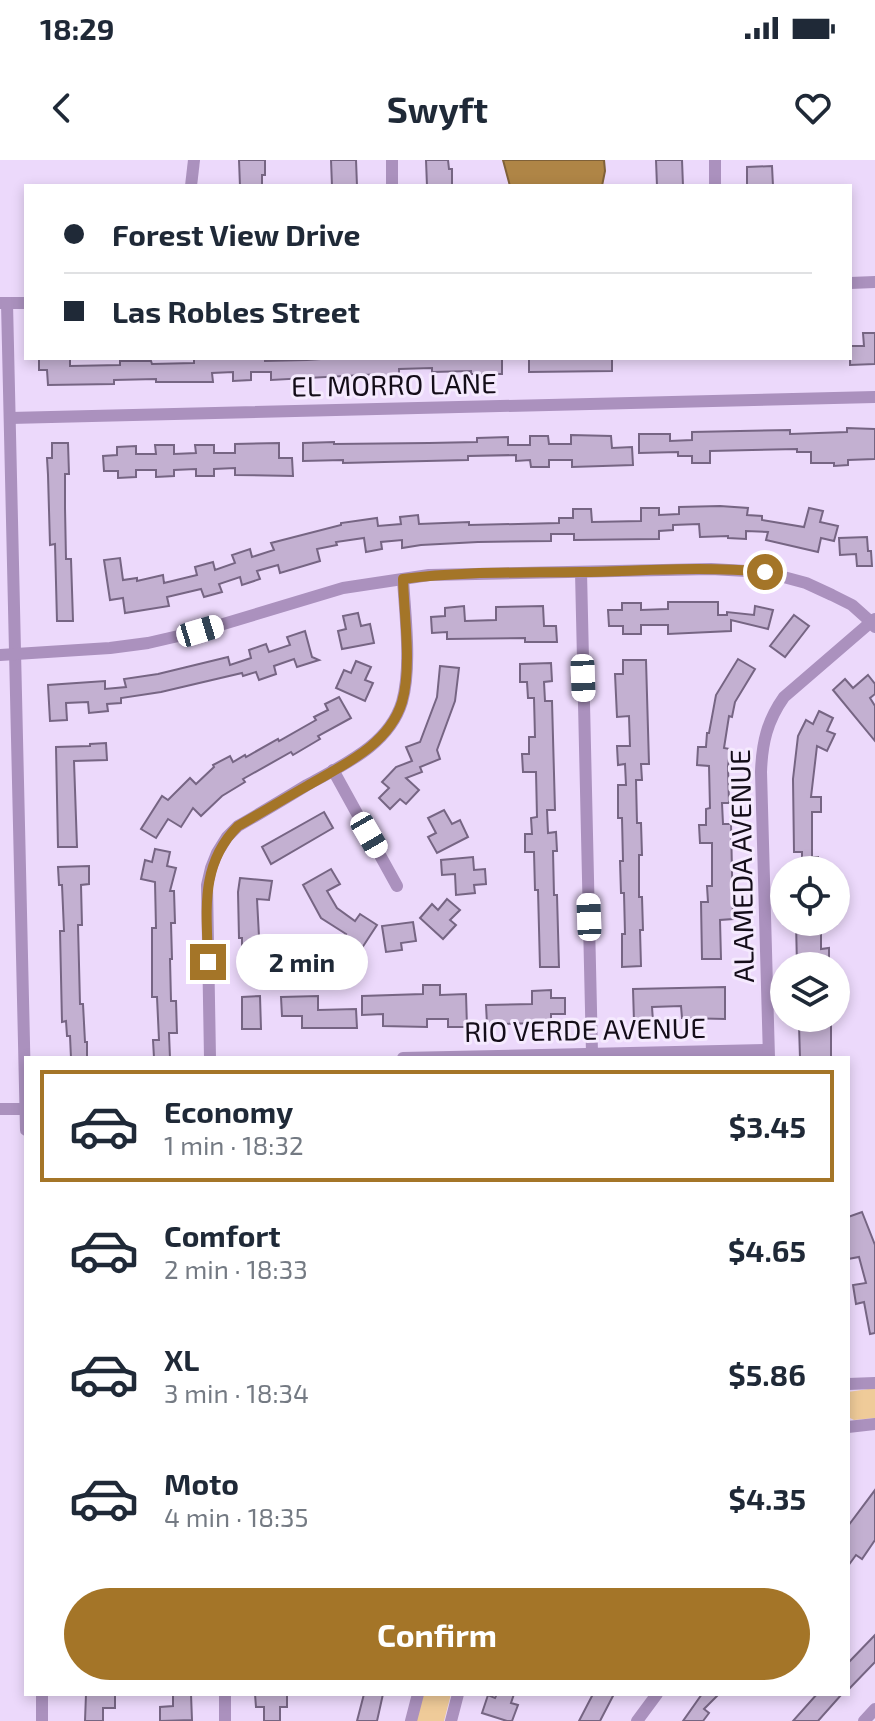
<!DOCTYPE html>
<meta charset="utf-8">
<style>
body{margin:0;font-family:"Exo 2",sans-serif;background:#f6f6f7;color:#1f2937;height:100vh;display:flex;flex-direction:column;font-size:30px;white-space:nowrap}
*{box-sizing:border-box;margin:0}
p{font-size:26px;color:#747a83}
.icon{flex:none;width:44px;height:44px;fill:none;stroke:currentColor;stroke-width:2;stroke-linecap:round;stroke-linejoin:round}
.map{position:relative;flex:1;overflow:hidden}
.sheet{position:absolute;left:24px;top:896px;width:826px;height:640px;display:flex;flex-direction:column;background:#fff;border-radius:0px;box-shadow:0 4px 12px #0003}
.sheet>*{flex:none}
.top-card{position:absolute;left:24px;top:24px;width:828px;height:176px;border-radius:0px;box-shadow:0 4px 12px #0003;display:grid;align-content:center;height:176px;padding:0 40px;background:#fff}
.tools{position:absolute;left:770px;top:696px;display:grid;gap:16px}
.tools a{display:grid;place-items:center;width:80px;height:80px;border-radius:50%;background:#fff;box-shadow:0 4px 12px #0003;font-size:40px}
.end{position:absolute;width:36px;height:36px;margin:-18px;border:10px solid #a47528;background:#fff;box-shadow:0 0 0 4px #fff}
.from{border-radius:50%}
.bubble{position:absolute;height:56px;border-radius:28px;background:#fff;box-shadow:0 4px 12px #0003;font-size:26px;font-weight:700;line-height:56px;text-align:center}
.car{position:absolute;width:24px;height:48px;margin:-24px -12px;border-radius:10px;box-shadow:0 0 6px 2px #0007;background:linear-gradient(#fff 24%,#345 0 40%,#fff 0 76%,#345 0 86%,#fff 0)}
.top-card b{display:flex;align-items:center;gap:28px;height:76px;font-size:30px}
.top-card b+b{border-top:2px solid #e0e1e3}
.top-card i{width:20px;height:20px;background:#1f2937}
ul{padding:14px 0 0;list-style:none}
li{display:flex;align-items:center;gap:24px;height:112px;margin:0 16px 12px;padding:0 24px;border:4px solid transparent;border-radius:0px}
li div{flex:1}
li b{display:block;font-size:30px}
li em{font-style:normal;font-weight:700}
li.current{border-color:#a47528}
li>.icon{width:72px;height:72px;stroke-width:1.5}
.primary-button{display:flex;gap:16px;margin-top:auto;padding:16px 40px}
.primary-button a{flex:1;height:92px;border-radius:48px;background:#a47528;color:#fff;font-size:32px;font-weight:700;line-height:92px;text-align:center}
.status{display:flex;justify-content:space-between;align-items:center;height:56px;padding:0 40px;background:#fff;direction:ltr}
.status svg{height:22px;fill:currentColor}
header{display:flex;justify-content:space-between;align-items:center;height:104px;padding:0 40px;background:#fff;font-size:36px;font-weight:700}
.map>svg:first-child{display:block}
.green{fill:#efcb99}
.water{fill:#af8546;stroke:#806138;stroke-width:2}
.building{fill:#c3b0d1;stroke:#766583;stroke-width:2}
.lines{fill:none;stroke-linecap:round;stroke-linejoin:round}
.minor{stroke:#ab91be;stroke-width:12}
.route{stroke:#a47528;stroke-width:10}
.labels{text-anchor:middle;stroke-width:6;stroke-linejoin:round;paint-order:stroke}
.street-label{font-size:28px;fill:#140d19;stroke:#f5eafe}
</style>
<div class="status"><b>18:29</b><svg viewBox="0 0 49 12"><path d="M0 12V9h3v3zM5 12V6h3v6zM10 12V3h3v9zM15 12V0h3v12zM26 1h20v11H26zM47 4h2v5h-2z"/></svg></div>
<header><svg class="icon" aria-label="back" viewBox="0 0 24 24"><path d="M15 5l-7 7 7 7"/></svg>Swyft<svg class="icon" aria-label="heart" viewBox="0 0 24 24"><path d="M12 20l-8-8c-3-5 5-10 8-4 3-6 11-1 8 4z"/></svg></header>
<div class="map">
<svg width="875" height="1561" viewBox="0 0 875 1561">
<rect width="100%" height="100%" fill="#ecd9fb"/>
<g class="green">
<polygon points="875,1228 875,1258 854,1260 848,1257 848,1232"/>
<polygon points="420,1534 451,1534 444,1561 414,1561"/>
</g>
<polygon class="water" points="503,0 604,0 605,11 602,26 510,26"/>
<g class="building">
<polygon points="239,0 265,0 265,15 262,15 262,26 240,26"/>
<polygon points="331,0 356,0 357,26 332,26"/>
<polygon points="426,0 448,0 449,9 452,9 452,26 427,26"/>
<polygon points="656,0 682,0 683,26 657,26"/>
<polygon points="772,6 773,26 747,26 747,7"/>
<polygon points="863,173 875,173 875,204 850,205 850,186 864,186"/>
<polygon points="39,198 70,198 70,206 120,205 120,201 151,201 152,204 194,203 194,198 265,198 265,201 307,200 320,199 320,198 502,198 502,214 471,214 471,211 432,212 432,208 399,209 399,217 381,218 381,214 271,220 271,212 251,212 251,220 233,221 233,212 212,213 213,222 156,222 156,219 114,220 114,224 48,225 47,210 39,210"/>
<polygon points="529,198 612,198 612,211 529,212"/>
<polygon points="847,268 875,269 875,299 848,300 848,305 834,306 834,303 811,303 811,292 797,292 797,289 752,290 710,291 710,303 692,303 692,296 678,296 678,292 639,293 639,274 670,274 670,281 692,280 692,272 790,270 790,274 847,272"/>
<polygon points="571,275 611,276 612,288 632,287 633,305 572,307 572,300 549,300 549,307 531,307 530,300 516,301 516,295 468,296 468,300 343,303 343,300 303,301 303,283 334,282 334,284 429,283 477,282 477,278 508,277 508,285 530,285 530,276 548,276 549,284 571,284"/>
<polygon points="52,283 68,283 69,314 65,314 65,348 66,399 71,399 73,461 57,461 55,384 50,385 48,315 47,298 52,298"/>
<polygon points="279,283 279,298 292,298 293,316 235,315 235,308 214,309 214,316 196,316 196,309 174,310 174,316 156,317 156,310 136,310 136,317 118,318 118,311 104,311 103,296 117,295 117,287 136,286 136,294 156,294 155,285 174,285 174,294 196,293 195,285 214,285 214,293 235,293 235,284"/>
<polygon points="720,346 748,348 747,355 762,356 762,360 804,367 809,348 823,351 820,362 838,366 834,381 821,378 818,392 766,380 768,372 746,371 746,379 728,378 728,376 700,377 699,364 673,365 673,370 659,371 659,379 574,380 574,374 551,374 551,381 478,382 421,385 402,388 402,380 381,382 382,389 366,392 364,378 336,382 337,385 317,389 320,401 280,413 278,405 257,411 260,419 242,425 240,417 219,424 222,432 204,437 201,429 167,437 169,446 125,453 123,438 110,440 104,400 120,398 123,420 137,418 137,421 163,415 164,423 197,415 195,407 213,402 215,410 235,403 232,395 250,389 252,397 274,390 271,383 341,365 341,363 377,358 378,366 401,364 400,357 418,355 419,364 469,362 469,365 559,363 559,358 573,358 573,349 591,349 592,362 641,361 641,348 659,348 659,355 679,354 679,347"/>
<polygon points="867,377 868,391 871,391 872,406 857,406 856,394 840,395 839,378"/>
<polygon points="668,442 718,442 718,455 727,455 727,452 754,455 755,446 773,450 768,469 731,460 731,471 668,474 668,465 641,465 641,474 623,474 623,466 609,466 608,450 622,450 622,443 641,443 641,450 668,449"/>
<polygon points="464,446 465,461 496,460 496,447 543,446 544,466 556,466 557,482 525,482 525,478 447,479 447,472 432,473 431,457 445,456 445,448"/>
<polygon points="358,453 361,466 370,464 374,483 342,489 338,471 346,469 343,456"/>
<polygon points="794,455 809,466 785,497 770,486"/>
<polygon points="305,471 312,497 319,500 297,507 294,499 274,506 276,514 259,520 256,512 243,516 242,513 161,532 121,538 121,543 107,544 108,551 89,553 88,542 66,543 67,560 50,561 48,525 105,521 105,529 126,527 124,519 158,514 228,497 230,505 251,498 249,490 266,484 269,492 290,485 287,477"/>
<polygon points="738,499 755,509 735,542 732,557 729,556 724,588 730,589 728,607 729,643 722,643 723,664 731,664 733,759 720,760 721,799 702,799 701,742 708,742 707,726 712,726 712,683 700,683 699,665 706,665 706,649 710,648 709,606 697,605 698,587 706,587 707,573 709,573 716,535"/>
<polygon points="623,500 646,500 649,604 641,604 642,620 636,620 637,663 641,663 642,695 639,695 639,737 642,737 643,770 640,770 641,806 622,807 622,774 625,774 624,733 621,733 620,701 623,701 622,658 618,658 618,625 626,625 625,604 618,605 617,586 630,586 629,556 617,557 615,514 623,514"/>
<polygon points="356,501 371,507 365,520 373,523 365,541 336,528 344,510 351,513"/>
<polygon points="551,503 552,521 544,522 545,541 552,541 555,650 547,650 548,673 556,672 557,691 553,691 554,735 557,735 559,807 540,807 538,730 535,730 534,692 525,692 525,674 532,674 531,658 537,657 536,612 523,612 522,594 529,594 529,577 535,577 534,538 528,538 527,522 520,522 520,504"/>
<polygon points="440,506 459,508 455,541 437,590 440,599 420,607 422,612 406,618 419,630 406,644 400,639 390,649 379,638 389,628 382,622 396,607 412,601 406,587 420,582 437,537"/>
<polygon points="868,515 875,524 875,534 870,538 875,546 875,581 833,530 845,519 853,528"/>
<polygon points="339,537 351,558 318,576 320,579 293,595 291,592 243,619 245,622 222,636 201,656 193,648 181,667 168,659 156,678 141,669 162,636 168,640 190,618 196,624 214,607 213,605 230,596 233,602 245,595 246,597 278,579 279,581 316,560 314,557 328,550 325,544"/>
<polygon points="819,551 833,558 827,571 835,574 827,591 817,586 811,637 821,637 821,652 812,652 812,697 818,697 818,710 802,710 802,692 794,692 793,619 798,576 806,560 813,564"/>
<polygon points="106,583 107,600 74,601 77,687 58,687 56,587 90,586 90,584"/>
<polygon points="444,650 452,664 460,660 468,677 437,693 428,677 436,673 428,658"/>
<polygon points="324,652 333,668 271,704 262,687"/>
<polygon points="155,689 170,692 167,706 176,708 170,731 174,731 175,763 171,763 172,799 170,799 171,841 176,841 177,873 169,873 170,898 154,898 153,880 159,880 157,837 152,837 152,768 156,768 155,722 141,719 145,700 152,702"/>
<polygon points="473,697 474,710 485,709 486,724 474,725 475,733 456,735 455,714 442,715 441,700"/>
<polygon points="89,706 89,724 81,725 82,765 78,765 80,844 83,844 85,882 87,882 87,898 71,898 70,876 67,876 66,861 62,862 60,771 64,771 62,725 59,725 58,707"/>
<polygon points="331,709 340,724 327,731 337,748 355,761 360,754 377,765 360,791 342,780 346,774 321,758 303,725"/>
<polygon points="240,718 272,721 269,740 257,739 261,814 242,814 242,778 239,778 238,732"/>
<polygon points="447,739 460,750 450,760 456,765 443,779 420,758 432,744 438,750"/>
<polygon points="413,762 416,781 401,783 402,790 386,792 382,766"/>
<polygon points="796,762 815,762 815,774 821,774 821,789 829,788 829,806 797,806"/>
<polygon points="423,825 440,825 440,835 466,834 467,867 448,867 448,859 427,859 427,867 383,866 383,854 362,855 362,836 423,834"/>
<polygon points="725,827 725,859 682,858 681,846 652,847 653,861 634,862 633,829"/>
<polygon points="551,830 551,838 565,838 565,854 551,854 551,863 487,864 486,845 532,844 532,831"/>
<polygon points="260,836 261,869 242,869 242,837"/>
<polygon points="318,836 318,850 356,849 357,868 302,868 302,856 282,856 281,837"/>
<polygon points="806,858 823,858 823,865 831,865 831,898 800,898 799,865 806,865"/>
<polygon points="862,1052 875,1085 875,1173 870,1174 864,1142 856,1144 853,1125 866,1123 859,1097 848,1099 848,1057"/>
<polygon points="875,1330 875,1380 862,1399 856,1395 848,1406 848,1366"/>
<polygon points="875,1475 875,1502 848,1530 848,1503"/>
<polygon points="86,1534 115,1534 115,1548 103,1548 103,1561 85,1561"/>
<polygon points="173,1534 191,1534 192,1560 160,1561 160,1547 173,1546"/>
<polygon points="255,1534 287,1534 287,1547 280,1547 280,1561 264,1561 264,1547 256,1547"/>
<polygon points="364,1534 383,1534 377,1561 357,1561"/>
<polygon points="497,1534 514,1534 511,1543 518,1545 512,1561 507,1561 482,1553 488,1535 495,1538"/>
<polygon points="593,1534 614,1534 600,1561 579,1561"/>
<polygon points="702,1534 719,1534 704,1549 709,1553 703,1561 683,1561"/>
<polygon points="817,1534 842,1534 818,1561 793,1561"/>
</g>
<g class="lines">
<g class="minor">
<polyline points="715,0 715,26"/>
<polyline points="191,26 194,0"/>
<polyline points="392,26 392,0"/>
<polyline points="850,123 875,122"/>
<polyline points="0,143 26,143"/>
<polyline points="7,143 26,970"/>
<polyline points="10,258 875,237"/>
<polyline points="581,412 592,893"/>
<polyline points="0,495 110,488 148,483 200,471 343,428 429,415 711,409 765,412 806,423 832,435 852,445 871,462 875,459"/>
<polyline points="333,610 397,726"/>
<path d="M210,898L207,725L211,708L217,693L227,677L238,666C261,653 284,639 307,625C343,605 389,585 402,542C412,507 405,455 403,419"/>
<polyline points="403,898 768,890"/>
<path d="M769,898L761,612C762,583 767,561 784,537L871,462L875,467"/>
<polyline points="0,949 25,949"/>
<polyline points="848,1224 875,1223"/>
<polyline points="848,1267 875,1264"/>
<polyline points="42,1534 42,1561"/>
<polyline points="225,1561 225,1534"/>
<polyline points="411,1561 418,1534"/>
<polyline points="451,1561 458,1534"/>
<polyline points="637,1561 657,1534"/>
<polyline points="864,1561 875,1549"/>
</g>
</g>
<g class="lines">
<path class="route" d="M208,802C207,752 199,705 238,666C261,653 284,639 307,626C343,605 389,585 402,542C412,508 404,455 403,419C462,411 522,413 581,412C642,411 704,406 765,412"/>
</g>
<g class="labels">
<g class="street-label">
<text transform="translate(394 225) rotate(-1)" y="10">EL MORRO LANE</text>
<text transform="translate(742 706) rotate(-91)" y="10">ALAMEDA AVENUE</text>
<text transform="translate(585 870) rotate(-1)" y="10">RIO VERDE AVENUE</text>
</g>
</g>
</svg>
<div class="tools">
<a><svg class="icon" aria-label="locate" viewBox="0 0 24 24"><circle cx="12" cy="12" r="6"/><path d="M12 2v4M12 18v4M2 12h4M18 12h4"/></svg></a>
<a><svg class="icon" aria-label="layers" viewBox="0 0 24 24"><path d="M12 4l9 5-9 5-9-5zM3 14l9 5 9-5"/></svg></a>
</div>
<i class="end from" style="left:765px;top:412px"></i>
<i class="end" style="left:208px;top:802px"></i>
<div class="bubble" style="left:236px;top:774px;width:132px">2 min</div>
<i class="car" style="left:200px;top:471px;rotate:73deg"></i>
<i class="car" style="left:583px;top:518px;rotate:178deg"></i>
<i class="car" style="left:369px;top:675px;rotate:150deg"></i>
<i class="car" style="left:589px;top:757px;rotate:358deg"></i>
<div class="top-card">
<b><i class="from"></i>Forest View Drive</b>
<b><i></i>Las Robles Street</b>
</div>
<section class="sheet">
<ul>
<li class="current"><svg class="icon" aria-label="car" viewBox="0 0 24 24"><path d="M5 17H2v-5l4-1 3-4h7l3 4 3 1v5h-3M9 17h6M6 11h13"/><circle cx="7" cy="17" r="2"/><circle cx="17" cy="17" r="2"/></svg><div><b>Economy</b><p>1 min · 18:32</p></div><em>$3.45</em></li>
<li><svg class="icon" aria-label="car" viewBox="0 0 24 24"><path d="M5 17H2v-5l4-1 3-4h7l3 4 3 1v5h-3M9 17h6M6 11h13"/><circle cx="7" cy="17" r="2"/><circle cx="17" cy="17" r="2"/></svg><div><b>Comfort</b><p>2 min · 18:33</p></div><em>$4.65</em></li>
<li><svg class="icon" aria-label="car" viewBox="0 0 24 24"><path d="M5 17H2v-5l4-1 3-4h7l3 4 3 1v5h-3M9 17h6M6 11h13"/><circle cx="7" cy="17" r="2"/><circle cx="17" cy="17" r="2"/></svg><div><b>XL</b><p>3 min · 18:34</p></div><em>$5.86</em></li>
<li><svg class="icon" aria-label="car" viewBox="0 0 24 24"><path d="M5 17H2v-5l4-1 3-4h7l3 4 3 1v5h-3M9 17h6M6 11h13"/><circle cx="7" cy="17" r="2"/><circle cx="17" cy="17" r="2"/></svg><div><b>Moto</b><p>4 min · 18:35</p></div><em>$4.35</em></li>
</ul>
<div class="primary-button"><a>Confirm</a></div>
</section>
</div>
